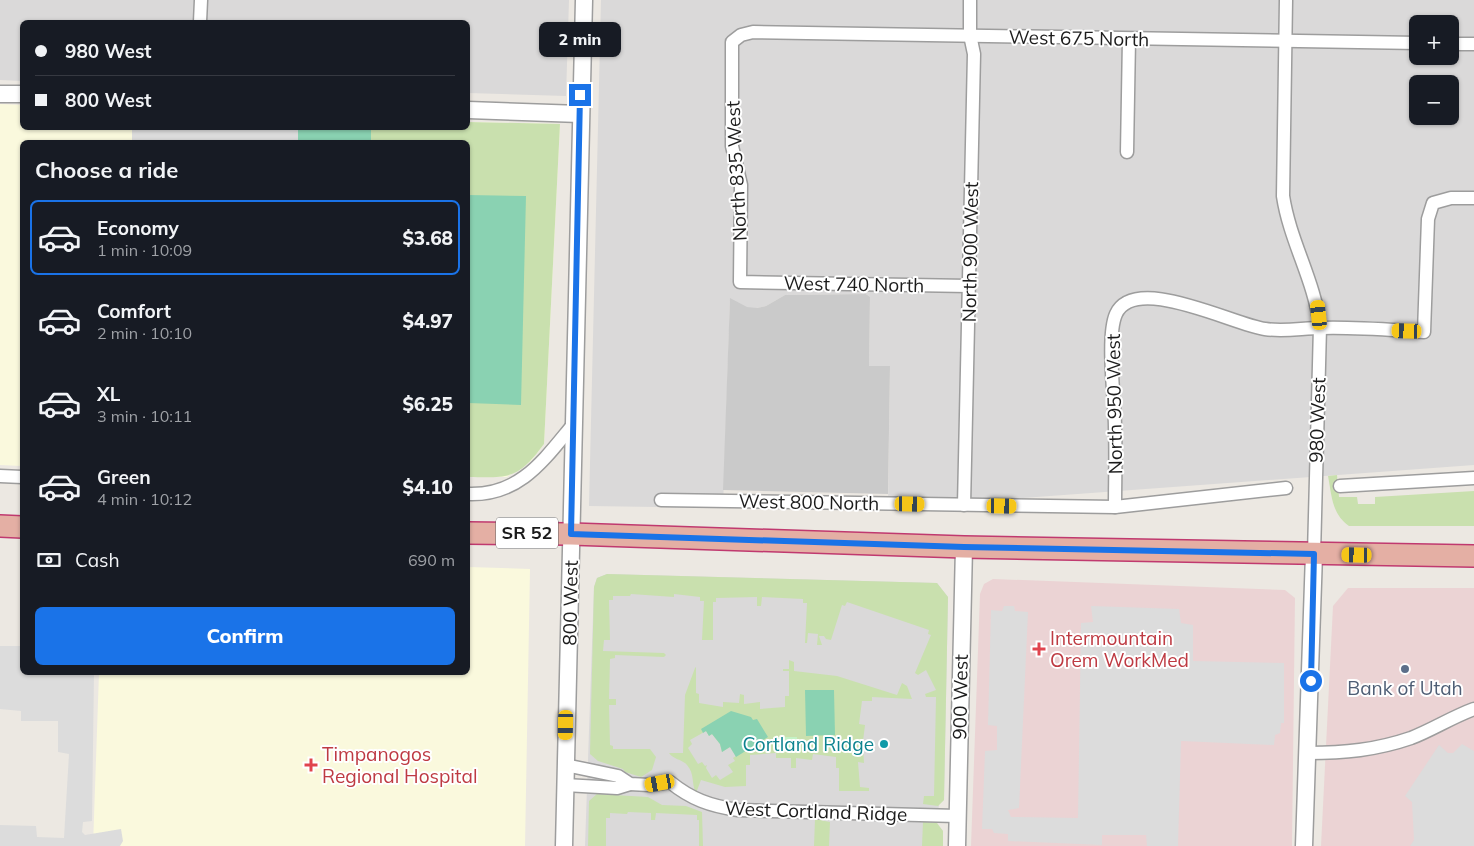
<!DOCTYPE html>
<meta charset="utf-8">
<style>
body{margin:0;font-family:Mulish,sans-serif;background:#20242c;color:#f1f3f6;height:100vh;display:flex;flex-direction:column;font-size:19px;white-space:nowrap}
*{box-sizing:border-box;margin:0}
p{font-size:16px;color:#9ea1a6}
.icon{flex:none;width:28px;height:28px;fill:none;stroke:currentColor;stroke-width:2;stroke-linecap:round;stroke-linejoin:round}
.map{position:relative;flex:1;overflow:hidden}
.sheet{position:absolute;left:20px;top:140px;width:450px;height:535px;display:flex;flex-direction:column;background:#171b24;border-radius:8px;box-shadow:0 1px 4px #0004}
.sheet>*{flex:none}
.banner{position:absolute;left:20px;top:20px;width:450px;height:110px;border-radius:8px;box-shadow:0 1px 4px #0004;display:grid;align-content:center;height:110px;padding:0 15px;background:#171b24}
.fabs{position:absolute;left:1409px;top:15px;display:grid;gap:10px}
.fabs a{display:grid;place-items:center;width:50px;height:50px;border-radius:8px;background:#171b24;box-shadow:0 1px 4px #0004;font-size:25px}
.end{position:absolute;width:22px;height:22px;margin:-11px;border:6px solid #1a73e8;background:#fff;box-shadow:0 0 0 2px #fff}
.from{border-radius:50%}
.bubble{position:absolute;height:35px;border-radius:8px;background:#171b24;box-shadow:0 1px 4px #0004;font-size:16px;font-weight:800;line-height:35px;text-align:center}
.car{position:absolute;width:15px;height:30px;margin:-15px -8px;border-radius:6px;box-shadow:0 0 4px 1px #0007;background:linear-gradient(#f5c518 24%,#345 0 40%,#f5c518 0 76%,#345 0 86%,#f5c518 0)}
.banner b{display:flex;align-items:center;gap:18px;height:48px;font-size:19px}
.banner b+b{border-top:1px solid #363941}
.banner i{width:12px;height:12px;background:#f1f3f6}
ul{padding:0;list-style:none}
li{display:flex;align-items:center;gap:15px;height:75px;margin:0 10px 8px;padding:0 5px;border:2px solid transparent;border-radius:8px}
li div{flex:1}
li b{display:block;font-size:19px}
li em{font-style:normal;font-weight:800}
li.active{border-color:#1a73e8}
li>.icon{width:45px;height:45px;stroke-width:1.5}
h2{padding:0 15px;font-size:22px;line-height:60px}
.pay{display:flex;align-items:center;gap:12px;height:55px;padding:0 15px;font-size:19px}
.pay p{margin-inline-start:auto}
.action{display:flex;gap:10px;margin-top:auto;padding:10px 15px}
.action a{flex:1;height:58px;border-radius:8px;background:#1a73e8;color:#fff;font-size:20px;font-weight:800;line-height:58px;text-align:center}
.map>svg:first-child{display:block}
.residential{fill:#dad9d9;fill-rule:evenodd}
.commercial{fill:#ebd3d4}
.education{fill:#faf9dd}
.religious{fill:#cacaca}
.grass{fill:#c9e0ae;fill-rule:evenodd}
.park{fill:#c4f2c5}
.pitch{fill:#8ad2b2}
.parking{fill:#dcdcdc}
.lines{fill:none;stroke-linecap:round;stroke-linejoin:round}
.minor-casing{stroke:#9d9d9d;stroke-width:15}
.tertiary-casing{stroke:#9d9d9d;stroke-width:19}
.trunk-casing{stroke:#c0396f;stroke-width:24}
.minor{stroke:#fff;stroke-width:12}
.tertiary{stroke:#fff;stroke-width:16}
.trunk{stroke:#e4afa4;stroke-width:21}
.route{stroke:#1a73e8;stroke-width:6}
.health-dot{fill:#e0444e;stroke:#fff;stroke-width:2}
.service-dot{fill:#5c6f8a;stroke:#fff;stroke-width:2}
.culture-dot{fill:#0f9aa8;stroke:#fff;stroke-width:2}
.labels{text-anchor:middle;stroke-width:4;stroke-linejoin:round;paint-order:stroke}
.shield{fill:#fff;stroke:#606060;stroke-width:1}
.shield-label{font-size:18px;font-weight:bold;fill:#1c1c1c}
.street-label{font-size:19px;fill:#1c1c1c;stroke:#fff}
.health-label{font-size:19px;fill:#be3a42;stroke:#fff;text-anchor:start}
.service-label{font-size:19px;fill:#4e5e75;stroke:#fff}
.culture-label{font-size:19px;fill:#0d838f;stroke:#fff;text-anchor:end}
</style>
<div class="map">
<svg width="1474" height="846" viewBox="0 0 1474 846">
<rect width="100%" height="100%" fill="#ece8e2"/>
<g class="residential">
<polygon points="0,0 569,0 566,96 468,93 468,22 22,22 22,81 0,80"/>
<path d="M601,0H1474V465L888,508L890,367L869,366L870,297L866,294L785,295L766,306L757,308H747L730,299L723,508L589,506ZM1418,24H1450V56H1418ZM1418,84H1450V116H1418Z"/>
<polygon points="607,574 937,583 948,597 944,800 939,804 937,825 943,831 943,846 585,846 594,587 597,578"/>
</g>
<g class="commercial">
<polygon points="993,579 1285,590 1295,598 1292,846 971,846 980,594 984,584"/>
<polygon points="1348,588 1474,588 1474,846 1321,846 1333,606"/>
</g>
<g class="education">
<polygon points="0,104 22,105 22,128 468,128 468,122 560,124 544,444 531,461 507,477 468,477 468,142 22,142 22,466 0,465"/>
<polygon points="468,567 530,569 525,846 93,846 99,673 468,672"/>
</g>
<polygon class="religious" points="866,294 870,297 869,366 890,366 888,494 723,490 730,298 747,307 757,308 766,306 785,295"/>
<g class="grass">
<path d="M468,122L560,124L544,444C518,479 510,478 468,477V142H371V128H468Z"/>
<path d="M1337,475L1339,497H1357L1358,504H1375V497L1474,491V526H1349C1332,514 1332,497 1328,476Z"/>
<polygon points="607,574 937,583 948,597 944,800 938,806 923,804 924,796 934,796 936,697 926,697 925,694 936,690 926,670 918,675 915,673 931,635 928,634 929,630 847,602 845,606 842,605 831,640 826,639 824,636 819,636 822,645 817,645 818,634 808,633 807,643 805,643 807,603 803,603 803,599 762,597 761,606 757,606 757,597 716,598 716,602 713,602 713,640 702,640 704,601 700,601 700,597 674,594 674,597 631,594 630,596 613,596 613,600 609,600 610,640 604,640 603,651 664,653 666,655 664,657 615,655 615,658 610,659 609,699 616,699 616,705 609,705 610,745 613,746 613,749 650,749 656,757 652,770 641,777 625,772 623,769 598,761 590,754 594,587 597,578"/>
<path d="M789,660L794,662V671L837,676L897,695L902,683L907,686L912,699L872,697V701H862L859,724L865,725L863,741H872V747H863L864,763L858,762L860,787L869,788V791H839V768H836V757L813,754L812,760L796,758V768H791V758H776V753L750,755V765H746V786L725,787L701,780L696,793C691,783 695,774 687,765C682,759 674,760 669,753H683L685,695L695,668L696,667V693L699,694V703L723,707V702L739,703L740,694L744,695V704L760,702V709L785,707V696H789V671H783V669H789ZM706,731L709,736L712,734L720,744L722,752L730,747L736,756L733,758L735,761L728,765L733,772L720,780L716,775L712,778L706,768L707,765L705,766L702,762L698,764L688,748L692,744L690,740Z"/>
<polygon points="597,794 648,797 662,805 686,806 702,812 703,846 699,846 699,820 697,820 697,815 656,813 655,820 651,820 651,813 628,812 627,814 610,813 610,818 606,818 606,846 588,846 589,801"/>
<polygon points="815,819 830,822 829,846 814,846"/>
<polygon points="923,822 937,823 943,831 943,846 922,846"/>
</g>
<rect class="park" x="777" y="737" width="20" height="15"/>
<g class="pitch">
<rect x="298" y="128" width="73" height="14"/>
<polygon points="468,195 526,196 521,405 468,403"/>
<polygon points="805,690 834,690 835,735 806,736"/>
<polygon points="731,711 751,717 753,720 757,719 768,737 736,757 730,747 722,752 720,744 712,734 709,736 706,731 703,733 701,729"/>
</g>
<g class="parking">
<rect x="132" y="128" width="166" height="14"/>
<polygon points="1004,606 1014,606 1015,611 1028,612 1019,808 1008,810 1011,817 1078,818 1081,623 1093,622 1091,606 1179,609 1181,623 1193,625 1193,661 1284,663 1284,723 1281,723 1280,733 1275,735 1274,745 1181,741 1178,846 1147,846 1146,835 1102,835 1102,845 1008,841 1008,834 994,833 992,829 982,829 985,751 997,750 997,726 988,725 991,610 1002,611"/>
<polygon points="0,646 22,646 22,672 94,673 92,821 83,822 82,832 85,835 121,829 123,841 120,846 0,846 0,825 36,826 37,837 64,838 69,754 58,752 58,721 21,721 21,711 0,709"/>
<polygon points="1462,744 1474,751 1474,846 1410,846 1414,840 1412,802 1405,796 1439,745 1448,753 1453,753"/>
</g>
<g class="lines">
<defs>
<g id="minor">
<path d="M1286,0L1283,196C1290,242 1315,281 1320,327L1314,554"/>
<polyline points="200,22 201,0"/>
<polyline points="1450,44 1474,44"/>
<polyline points="1127,152 1129,39"/>
<polyline points="969,286 740,282 741,185 732,146 732,42 741,35 753,32 1418,43"/>
<polyline points="0,476 22,477"/>
<polyline points="1340,486 1474,478"/>
<path d="M468,494C519,496 543,461 572,426"/>
<polyline points="661,500 1115,507 1286,488"/>
<polyline points="964,505 974,54 970,35 970,0"/>
<path d="M1115,507C1115,481 1116,454 1115,427C1115,401 1106,336 1116,314C1135,273 1234,325 1265,329C1284,332 1303,328 1322,328C1356,327 1390,330 1424,332L1428,219L1433,203L1451,198H1474"/>
<path d="M1308,753C1344,753 1376,750 1411,738C1432,730 1452,717 1474,709"/>
<path d="M565,765L618,776L630,784L649,785L670,782C691,799 710,806 738,810L957,816"/>
<polyline points="565,785 617,788 630,784"/>
</g>
<g id="tertiary">
<polyline points="0,94 22,94"/>
<polyline points="468,110 580,114"/>
<polyline points="564,846 584,0"/>
<polyline points="957,846 964,547"/>
<polyline points="1304,846 1314,554"/>
</g>
<g id="trunk">
<polyline points="0,526 22,527"/>
<polyline points="468,533 571,534 964,547 1474,556"/>
</g>
</defs>
<use href="#minor" class="minor-casing"/>
<use href="#tertiary" class="tertiary-casing"/>
<use href="#trunk" class="trunk-casing"/>
<use href="#minor" class="minor"/>
<use href="#tertiary" class="tertiary"/>
<use href="#trunk" class="trunk"/>
</g>
<g class="lines">
<polyline class="route" points="580,95 571,534 964,547 1314,554 1311,681"/>
</g>
<g class="health-dot">
<path d="M1036.5 641.5h5v5h5v5h-5v5h-5v-5h-5v-5h5z"/>
<path d="M308.5 757.5h5v5h5v5h-5v5h-5v-5h-5v-5h5z"/>
</g>
<circle class="service-dot" cx="1405" cy="669" r="5"/>
<circle class="culture-dot" cx="884" cy="744" r="5"/>
<g class="labels">
<rect class="shield" x="496" y="517.5" width="62" height="31" rx="4"/>
<g class="shield-label">
<text x="527" y="539">SR 52</text>
</g>
<g class="street-label">
<text transform="translate(1079 38) rotate(1)" y="7">West 675 North</text>
<text transform="translate(736 171) rotate(-93)" y="7">North 835 West</text>
<text transform="translate(970 252) rotate(-89)" y="7">North 900 West</text>
<text transform="translate(854 284) rotate(1)" y="7">West 740 North</text>
<text transform="translate(1114 404) rotate(-91)" y="7">North 950 West</text>
<text transform="translate(1317 420) rotate(-88)" y="7">980 West</text>
<text transform="translate(809 502) rotate(1)" y="7">West 800 North</text>
<text transform="translate(570 603) rotate(-89)" y="7">800 West</text>
<text transform="translate(960 697) rotate(-89)" y="7">900 West</text>
<text transform="translate(816 811) rotate(2)" y="7">West Cortland Ridge</text>
</g>
<g class="health-label">
<text x="1050" y="645">Intermountain<tspan x="1050" dy="22">Orem WorkMed</tspan></text>
<text x="322" y="761">Timpanogos<tspan x="322" dy="22">Regional Hospital</tspan></text>
</g>
<g class="service-label">
<text x="1405" y="695">Bank of Utah</text>
</g>
<g class="culture-label">
<text x="874" y="751">Cortland Ridge</text>
</g>
</g>
</svg>
<div class="fabs">
<a>+</a>
<a>−</a>
</div>
<i class="end from" style="left:1311px;top:681px"></i>
<i class="end" style="left:580px;top:95px"></i>
<div class="bubble" style="left:539px;top:22px;width:82px">2 min</div>
<i class="car" style="left:1319px;top:315px;rotate:354deg"></i>
<i class="car" style="left:1407px;top:331px;rotate:272deg"></i>
<i class="car" style="left:910px;top:504px;rotate:91deg"></i>
<i class="car" style="left:1002px;top:506px;rotate:91deg"></i>
<i class="car" style="left:1357px;top:555px;rotate:271deg"></i>
<i class="car" style="left:566px;top:725px;rotate:181deg"></i>
<i class="car" style="left:660px;top:783px;rotate:260deg"></i>
<div class="banner">
<b><i class="from"></i>980 West</b>
<b><i></i>800 West</b>
</div>
<section class="sheet">
<h2>Choose a ride</h2>
<ul>
<li class="active"><svg class="icon" aria-label="car" viewBox="0 0 24 24"><path d="M5 17H2v-5l4-1 3-4h7l3 4 3 1v5h-3M9 17h6M6 11h13"/><circle cx="7" cy="17" r="2"/><circle cx="17" cy="17" r="2"/></svg><div><b>Economy</b><p>1 min · 10:09</p></div><em>$3.68</em></li>
<li><svg class="icon" aria-label="car" viewBox="0 0 24 24"><path d="M5 17H2v-5l4-1 3-4h7l3 4 3 1v5h-3M9 17h6M6 11h13"/><circle cx="7" cy="17" r="2"/><circle cx="17" cy="17" r="2"/></svg><div><b>Comfort</b><p>2 min · 10:10</p></div><em>$4.97</em></li>
<li><svg class="icon" aria-label="car" viewBox="0 0 24 24"><path d="M5 17H2v-5l4-1 3-4h7l3 4 3 1v5h-3M9 17h6M6 11h13"/><circle cx="7" cy="17" r="2"/><circle cx="17" cy="17" r="2"/></svg><div><b>XL</b><p>3 min · 10:11</p></div><em>$6.25</em></li>
<li><svg class="icon" aria-label="car" viewBox="0 0 24 24"><path d="M5 17H2v-5l4-1 3-4h7l3 4 3 1v5h-3M9 17h6M6 11h13"/><circle cx="7" cy="17" r="2"/><circle cx="17" cy="17" r="2"/></svg><div><b>Green</b><p>4 min · 10:12</p></div><em>$4.10</em></li>
</ul>
<div class="pay"><svg class="icon" aria-label="cash" viewBox="0 0 24 24"><path d="M3 7h18v10H3z"/><circle cx="12" cy="12" r="2"/></svg>Cash<p>690 m</p></div>
<div class="action"><a>Confirm</a></div>
</section>
</div>
